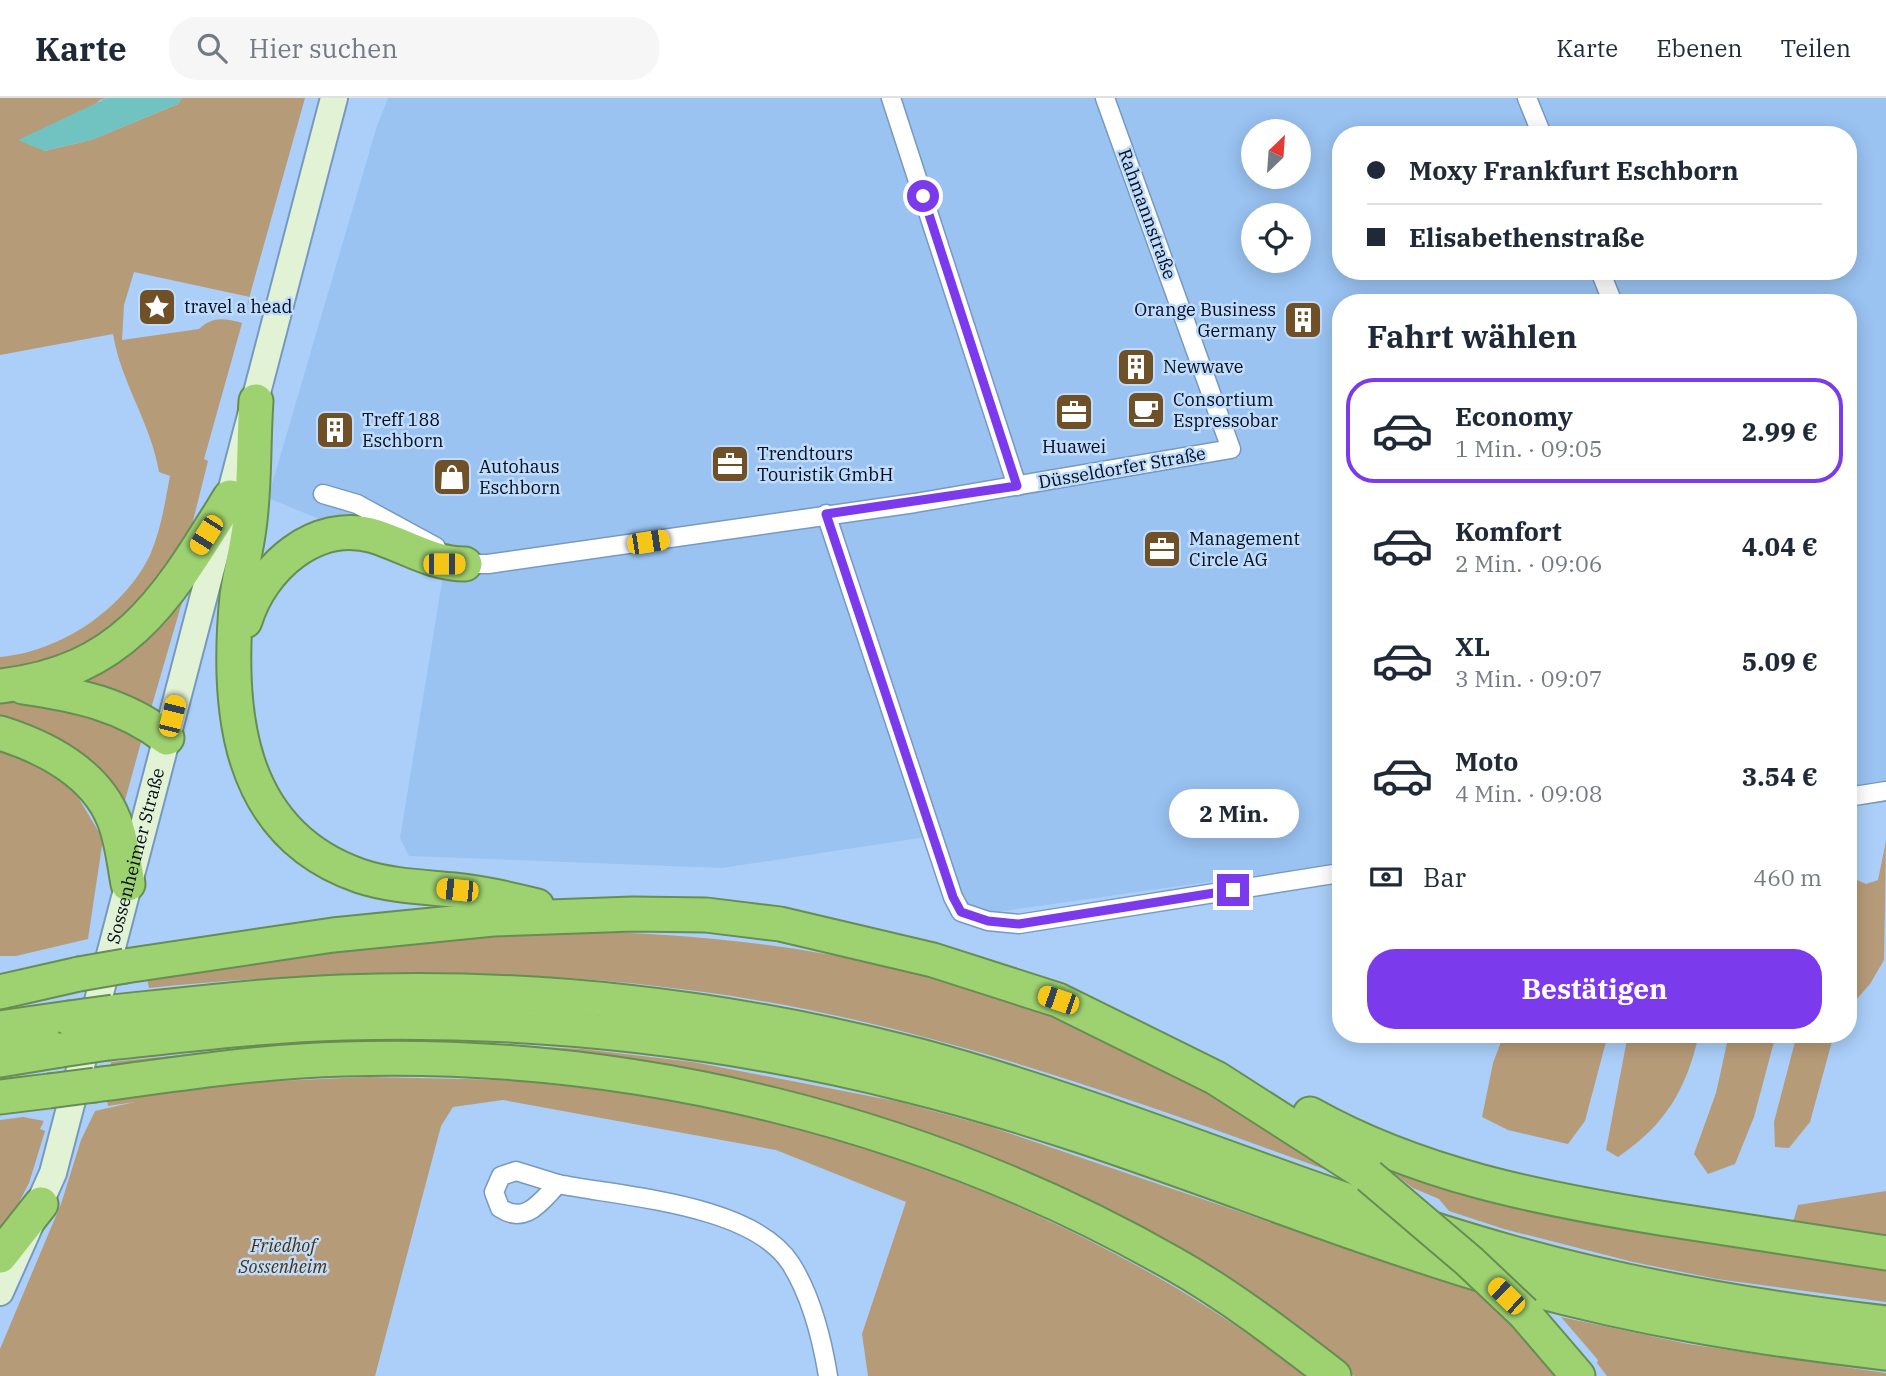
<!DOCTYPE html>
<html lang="de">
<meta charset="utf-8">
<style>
body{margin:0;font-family:"IBM Plex Serif",serif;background:#f6f6f7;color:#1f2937;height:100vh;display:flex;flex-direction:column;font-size:26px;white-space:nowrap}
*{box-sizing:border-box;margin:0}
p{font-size:23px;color:#747a83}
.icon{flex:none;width:38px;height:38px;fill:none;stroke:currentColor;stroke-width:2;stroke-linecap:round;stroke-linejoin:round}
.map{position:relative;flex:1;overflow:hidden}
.sheet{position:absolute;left:1332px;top:196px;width:525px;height:749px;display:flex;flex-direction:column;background:#fff;border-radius:28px;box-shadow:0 4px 18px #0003}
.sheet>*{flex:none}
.guide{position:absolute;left:1332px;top:28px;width:525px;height:154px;border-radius:28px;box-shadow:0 4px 18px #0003;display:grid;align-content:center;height:154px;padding:0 35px;background:#fff}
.needle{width:46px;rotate:25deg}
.buttons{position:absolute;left:1241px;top:21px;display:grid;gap:14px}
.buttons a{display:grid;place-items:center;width:70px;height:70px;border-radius:50%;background:#fff;box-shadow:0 4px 18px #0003;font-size:35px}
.end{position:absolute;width:32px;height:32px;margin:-16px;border:9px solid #7c3aed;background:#fff;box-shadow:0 0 0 4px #fff}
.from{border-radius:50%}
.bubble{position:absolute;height:49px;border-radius:24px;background:#fff;box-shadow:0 4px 18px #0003;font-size:23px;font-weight:800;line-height:49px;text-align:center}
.car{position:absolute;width:21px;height:42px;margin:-21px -10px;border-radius:9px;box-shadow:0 0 5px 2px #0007;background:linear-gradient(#f5c518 24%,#345 0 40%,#f5c518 0 76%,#345 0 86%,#f5c518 0)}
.guide b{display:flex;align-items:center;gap:24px;height:66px;font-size:26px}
.guide b+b{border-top:2px solid #e0e1e3}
.guide i{width:18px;height:18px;background:#1f2937}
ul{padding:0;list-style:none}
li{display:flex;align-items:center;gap:21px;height:105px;margin:0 14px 10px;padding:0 21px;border:4px solid transparent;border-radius:28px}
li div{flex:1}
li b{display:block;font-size:26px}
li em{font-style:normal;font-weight:800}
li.selected{border-color:#7c3aed}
li>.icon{width:63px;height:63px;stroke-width:1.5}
h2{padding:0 35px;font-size:32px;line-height:84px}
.pay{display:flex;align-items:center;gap:18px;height:77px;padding:0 35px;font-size:26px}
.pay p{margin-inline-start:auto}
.cta{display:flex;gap:14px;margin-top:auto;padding:14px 35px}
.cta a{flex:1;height:80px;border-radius:28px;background:#7c3aed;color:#fff;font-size:28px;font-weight:800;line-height:80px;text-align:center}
header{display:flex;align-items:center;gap:42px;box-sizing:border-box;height:98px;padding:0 35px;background:#fff;border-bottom:2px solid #e0e1e3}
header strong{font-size:33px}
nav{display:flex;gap:38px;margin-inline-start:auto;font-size:24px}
.search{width:490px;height:63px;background:#f6f6f7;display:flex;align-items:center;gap:18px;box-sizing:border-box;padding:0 24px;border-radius:28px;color:#747a83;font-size:26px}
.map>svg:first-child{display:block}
.built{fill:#9ac3f2;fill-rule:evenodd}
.green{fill:#b69b79;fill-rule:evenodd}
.water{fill:#70c3c0}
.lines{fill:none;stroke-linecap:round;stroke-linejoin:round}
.street-casing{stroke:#7799c0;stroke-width:21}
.secondary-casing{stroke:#7799c0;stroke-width:30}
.highway-casing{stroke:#678d53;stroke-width:37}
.street{stroke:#fff;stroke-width:18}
.secondary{stroke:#e2f2d4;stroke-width:26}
.highway{stroke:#9ed271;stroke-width:33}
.highway-bridge-casing{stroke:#678d53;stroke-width:37;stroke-linecap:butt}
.highway-bridge{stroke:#9ed271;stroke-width:33}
.route{stroke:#7c3aed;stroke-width:9}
.labels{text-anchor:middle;stroke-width:5;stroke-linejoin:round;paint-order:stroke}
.street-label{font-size:18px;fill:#020c1a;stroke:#bfdcfd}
.poi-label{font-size:18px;fill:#020c1a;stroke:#bfdcfd;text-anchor:start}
.park-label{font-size:18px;font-style:italic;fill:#4d3107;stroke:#bfdcfd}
</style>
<header>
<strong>Karte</strong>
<div class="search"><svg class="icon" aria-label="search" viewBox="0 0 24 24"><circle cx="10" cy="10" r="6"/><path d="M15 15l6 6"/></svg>Hier suchen</div>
<nav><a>Karte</a><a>Ebenen</a><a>Teilen</a></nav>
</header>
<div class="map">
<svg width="1886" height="1278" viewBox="0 0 1886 1278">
<rect width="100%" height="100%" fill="#abcff9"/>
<path class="built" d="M388,0H1886V690L1848,695V205H1340V765L955,820L926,739L722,770L409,758L400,740L444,472L268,400L376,31ZM1253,33H1298V79H1253ZM1340,37H1848V173H1340ZM1253,117H1298V163H1253Z"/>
<g class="green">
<path d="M0,0H107L100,2L44,53L91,42L178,6L182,0H305L204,361L208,363L192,427L176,467L90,552L0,578V559C60,554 124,511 150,457C161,432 165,404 170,378L159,374C151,325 121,285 113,236L0,257ZM134,174L250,199L242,225C225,220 212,218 199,231L122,242L124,207Z"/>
<polygon points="185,494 150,614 60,585"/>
<polygon points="0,599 46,601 143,637 121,717 0,628"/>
<polygon points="0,650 44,669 75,694 103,741 88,841 16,858 0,858"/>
<polygon points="1886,743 1884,862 1870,886 1848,911 1848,778 1866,786 1878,782"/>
<path d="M571,833C770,837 946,866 1127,951C1149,961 1173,970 1194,982C1236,1005 1274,1035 1314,1061L1324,1071C1153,1009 983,947 805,911C588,868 368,868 149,890L147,881C288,859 428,840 571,833Z"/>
<polygon points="1504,936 1608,936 1585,1023 1568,1046 1508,1032 1482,1019 1493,965"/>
<path d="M1628,936H1699C1686,992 1666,1026 1618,1059L1606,1052Z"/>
<polygon points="1729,936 1776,936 1754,1019 1735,1066 1708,1076 1694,1056 1716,995"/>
<polygon points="1797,936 1834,936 1810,1024 1789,1050 1775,1049 1774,1024"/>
<polygon points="443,944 583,951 693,964 900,1004 988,1028 1481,1196 1566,1278 1354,1278 1295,1233 785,994 159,962 111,968 111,964 278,947"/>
<path d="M369,979C439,981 510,980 580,988C831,1017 1106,1122 1305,1278H868L862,1236L906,1104L776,1052L503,1002L453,1009L441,1028L375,1278H0V1251L61,1106L81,1042L95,1013L135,1004L108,1008L107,1002L234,985Z"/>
<polygon points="23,1019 44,1023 40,1031 45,1033 29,1085 0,1141 0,1022"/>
<polygon points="1379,1064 1886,1164 1886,1204 1717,1181 1633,1164 1504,1131 1449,1113 1439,1101 1413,1090"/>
<polygon points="1886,1093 1886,1138 1793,1124 1798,1107"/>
<polygon points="1561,1219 1688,1246 1886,1275 1886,1278 1607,1278 1597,1265 1598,1262"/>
</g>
<polygon class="water" points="107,0 182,0 178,6 91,42 44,53 18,42"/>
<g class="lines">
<defs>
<g id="street">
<polyline points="891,0 1017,388"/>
<polyline points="1527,0 1542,37"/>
<polyline points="1600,173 1613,205"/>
<polyline points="323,396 357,406 436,449"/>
<polyline points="826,416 953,799 961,814 988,823 1019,826 1340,775"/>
<polyline points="460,463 465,466 488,466 915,405 1231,351 1105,0"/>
<polyline points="1848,699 1886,693"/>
<path d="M516,1073L558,1086C540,1104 526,1127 500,1110L494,1094L501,1078Z"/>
<path d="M558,1086C623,1099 753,1106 791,1166C811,1198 822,1241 828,1278"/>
</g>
<g id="secondary">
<path id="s1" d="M0,1194L53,1075L334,0"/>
</g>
<g id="highway">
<path d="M256,303C253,345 255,389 249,430C246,453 240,476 237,498C226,611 236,735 360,778C390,788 423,789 454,792C482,795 510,801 537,808"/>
<path d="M245,523C261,470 315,421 374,438C406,448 432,466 465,466"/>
<path d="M0,588C127,574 169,497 230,399"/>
<path d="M23,589C77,597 123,606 167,640"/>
<path d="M0,635C45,649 96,675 114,722C122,742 124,764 128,786"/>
<polyline points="125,868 333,837 493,821 633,816 706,817 780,826 933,862 1058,902 1216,980 1369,1078"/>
<polyline points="0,894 79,876"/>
<path d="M113,914C189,906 265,897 341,894C534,886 733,909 920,958C1120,1012 1310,1098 1509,1154C1633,1189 1759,1210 1886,1225"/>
<polyline points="0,930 69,920"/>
<path d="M108,945C187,937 266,927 345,925C534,920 725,941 908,987C1110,1037 1300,1123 1499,1182C1625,1219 1756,1240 1886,1255"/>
<polyline points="0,962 61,952"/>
<path d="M95,987C178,976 260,963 344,961C631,952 922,1023 1172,1165C1229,1197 1282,1238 1334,1278"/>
<polyline points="0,999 49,993"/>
<path d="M1310,1016C1419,1077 1538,1100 1660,1120C1735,1132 1811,1143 1886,1155"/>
<polyline points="0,1158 41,1106"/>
<polyline points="1524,1215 1578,1278"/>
</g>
</defs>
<use href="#street" class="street-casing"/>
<use href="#secondary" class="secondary-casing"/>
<use href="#highway" class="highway-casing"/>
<use href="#street" class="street"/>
<use href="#secondary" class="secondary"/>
<use href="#highway" class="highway"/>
<defs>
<g id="highway-bridge">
<polyline points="79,876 125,868"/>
<polyline points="69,920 113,914"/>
<polyline points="61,952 108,945"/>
<polyline points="49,993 95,987"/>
<polyline points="1369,1078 1469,1163 1524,1215"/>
</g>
</defs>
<use href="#highway-bridge" class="highway-bridge-casing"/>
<use href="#highway-bridge" class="highway-bridge"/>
</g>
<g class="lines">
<polyline class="route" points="923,98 1017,388 826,416 953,799 961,814 988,823 1019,826 1233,792"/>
</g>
<defs>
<symbol id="sight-square" viewBox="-11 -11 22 22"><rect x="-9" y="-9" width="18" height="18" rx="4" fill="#705026" stroke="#bfdcfd"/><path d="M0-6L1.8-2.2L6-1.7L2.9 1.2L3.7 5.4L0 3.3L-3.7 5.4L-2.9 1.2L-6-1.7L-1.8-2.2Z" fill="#fff"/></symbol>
<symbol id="building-square" viewBox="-11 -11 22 22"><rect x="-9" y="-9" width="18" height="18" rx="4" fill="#705026" stroke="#bfdcfd"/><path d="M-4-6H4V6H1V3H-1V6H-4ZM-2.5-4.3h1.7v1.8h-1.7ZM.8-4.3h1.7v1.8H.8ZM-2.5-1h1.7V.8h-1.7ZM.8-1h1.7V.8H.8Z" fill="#fff"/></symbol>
<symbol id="cafe-square" viewBox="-11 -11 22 22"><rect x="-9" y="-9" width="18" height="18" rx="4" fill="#705026" stroke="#bfdcfd"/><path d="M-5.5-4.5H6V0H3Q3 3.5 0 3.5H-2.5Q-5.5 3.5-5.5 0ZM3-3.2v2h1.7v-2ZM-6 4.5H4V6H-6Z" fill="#fff"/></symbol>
<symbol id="office-square" viewBox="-11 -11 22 22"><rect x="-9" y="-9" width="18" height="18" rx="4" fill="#705026" stroke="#bfdcfd"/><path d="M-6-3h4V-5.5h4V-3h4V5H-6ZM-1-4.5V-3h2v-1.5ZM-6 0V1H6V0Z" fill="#fff"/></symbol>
<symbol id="shop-square" viewBox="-11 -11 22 22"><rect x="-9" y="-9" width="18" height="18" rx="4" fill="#705026" stroke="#bfdcfd"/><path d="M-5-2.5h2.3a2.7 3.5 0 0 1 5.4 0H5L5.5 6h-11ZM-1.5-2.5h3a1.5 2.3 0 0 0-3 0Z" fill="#fff"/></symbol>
</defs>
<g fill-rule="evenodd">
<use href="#sight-square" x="135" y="187" width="44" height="44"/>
<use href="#building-square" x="1281" y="200" width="44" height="44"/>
<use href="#building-square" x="1114" y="247" width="44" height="44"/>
<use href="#cafe-square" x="1124" y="290" width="44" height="44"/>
<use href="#office-square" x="1052" y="292" width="44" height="44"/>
<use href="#building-square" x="313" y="310" width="44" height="44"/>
<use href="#office-square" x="708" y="344" width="44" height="44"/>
<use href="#shop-square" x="430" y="357" width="44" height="44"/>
<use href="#office-square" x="1140" y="429" width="44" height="44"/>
</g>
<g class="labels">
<g class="street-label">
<text transform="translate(1147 116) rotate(70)" y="6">Rahmannstraße</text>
<text transform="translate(1122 370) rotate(-10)" y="6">Düsseldorfer Straße</text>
<text dy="6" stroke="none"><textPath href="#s1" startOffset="458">Sossenheimer Straße</textPath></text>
</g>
<g class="poi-label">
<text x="184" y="215">travel a head</text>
<text x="1276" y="218" text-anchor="end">Orange Business<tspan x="1276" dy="21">Germany</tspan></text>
<text x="1163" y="275">Newwave</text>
<text x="1173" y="308">Consortium<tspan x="1173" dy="21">Espressobar</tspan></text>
<text x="362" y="328">Treff 188<tspan x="362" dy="21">Eschborn</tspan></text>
<text x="1074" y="355" text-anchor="middle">Huawei</text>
<text x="757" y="362">Trendtours<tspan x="757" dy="21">Touristik GmbH</tspan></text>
<text x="479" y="375">Autohaus<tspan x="479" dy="21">Eschborn</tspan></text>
<text x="1189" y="447">Management<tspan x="1189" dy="21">Circle AG</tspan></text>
</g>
<g class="park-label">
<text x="283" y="1154">Friedhof<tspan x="283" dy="21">Sossenheim</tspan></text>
</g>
</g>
</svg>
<div class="buttons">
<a><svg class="needle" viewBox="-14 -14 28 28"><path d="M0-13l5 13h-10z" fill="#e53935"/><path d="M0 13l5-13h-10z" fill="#747a83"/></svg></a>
<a><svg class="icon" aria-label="locate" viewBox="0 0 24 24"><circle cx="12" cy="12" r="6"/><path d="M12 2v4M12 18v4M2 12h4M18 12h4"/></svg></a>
</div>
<i class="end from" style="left:923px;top:98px"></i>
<i class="end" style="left:1233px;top:792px"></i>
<div class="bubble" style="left:1169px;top:691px;width:130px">2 Min.</div>
<i class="car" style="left:206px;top:437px;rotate:212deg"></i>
<i class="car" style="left:648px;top:444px;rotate:81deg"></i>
<i class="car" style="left:444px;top:466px;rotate:90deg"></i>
<i class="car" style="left:172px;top:618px;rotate:14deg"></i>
<i class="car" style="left:457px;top:792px;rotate:276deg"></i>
<i class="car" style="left:1058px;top:902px;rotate:289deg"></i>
<i class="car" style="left:1506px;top:1198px;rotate:314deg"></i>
<div class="guide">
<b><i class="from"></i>Moxy Frankfurt Eschborn</b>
<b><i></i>Elisabethenstraße</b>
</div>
<section class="sheet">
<h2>Fahrt wählen</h2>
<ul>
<li class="selected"><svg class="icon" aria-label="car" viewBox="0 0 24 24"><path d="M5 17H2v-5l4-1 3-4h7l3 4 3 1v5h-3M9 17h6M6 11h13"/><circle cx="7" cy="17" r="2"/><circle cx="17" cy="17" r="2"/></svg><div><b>Economy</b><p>1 Min. · 09:05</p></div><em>2.99 €</em></li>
<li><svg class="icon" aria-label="car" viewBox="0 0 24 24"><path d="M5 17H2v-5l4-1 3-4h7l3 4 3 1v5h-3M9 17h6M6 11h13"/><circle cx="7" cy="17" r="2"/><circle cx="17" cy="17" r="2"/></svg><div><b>Komfort</b><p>2 Min. · 09:06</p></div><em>4.04 €</em></li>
<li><svg class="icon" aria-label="car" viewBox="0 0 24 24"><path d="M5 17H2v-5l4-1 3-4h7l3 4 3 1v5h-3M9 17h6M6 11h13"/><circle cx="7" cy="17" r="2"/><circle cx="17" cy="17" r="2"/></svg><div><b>XL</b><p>3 Min. · 09:07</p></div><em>5.09 €</em></li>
<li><svg class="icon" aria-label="car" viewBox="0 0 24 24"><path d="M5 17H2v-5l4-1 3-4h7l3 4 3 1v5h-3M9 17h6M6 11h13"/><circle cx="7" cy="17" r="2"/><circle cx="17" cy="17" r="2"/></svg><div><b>Moto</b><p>4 Min. · 09:08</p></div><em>3.54 €</em></li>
</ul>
<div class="pay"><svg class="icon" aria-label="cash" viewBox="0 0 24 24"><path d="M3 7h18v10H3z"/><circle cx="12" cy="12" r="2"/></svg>Bar<p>460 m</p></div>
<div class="cta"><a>Bestätigen</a></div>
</section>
</div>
